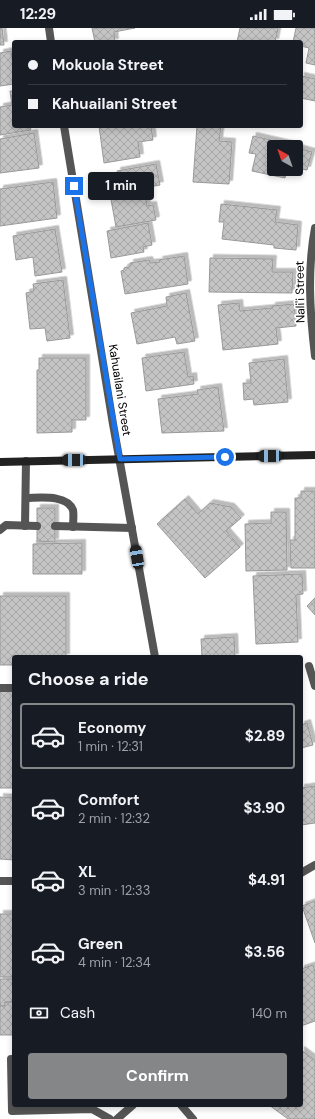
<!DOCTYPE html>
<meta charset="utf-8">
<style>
body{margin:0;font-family:"DM Sans",sans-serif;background:#242831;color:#f1f3f6;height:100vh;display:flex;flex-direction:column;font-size:15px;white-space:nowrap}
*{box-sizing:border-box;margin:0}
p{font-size:13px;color:#9ea1a6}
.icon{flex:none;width:22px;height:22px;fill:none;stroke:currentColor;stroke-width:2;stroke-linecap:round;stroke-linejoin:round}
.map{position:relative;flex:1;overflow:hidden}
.sheet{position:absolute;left:12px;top:627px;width:291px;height:452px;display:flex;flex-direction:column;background:#171b24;border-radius:4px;box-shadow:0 2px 6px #0003}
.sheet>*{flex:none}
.banner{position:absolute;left:12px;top:12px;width:291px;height:88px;border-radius:4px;box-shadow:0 2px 6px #0003;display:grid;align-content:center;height:88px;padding:0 16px;background:#171b24}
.needle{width:26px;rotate:320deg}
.buttons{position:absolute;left:267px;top:112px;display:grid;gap:8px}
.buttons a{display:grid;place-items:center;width:36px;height:36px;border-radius:4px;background:#171b24;box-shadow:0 2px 6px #0003;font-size:20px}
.end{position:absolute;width:18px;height:18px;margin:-9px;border:5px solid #1a73e8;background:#fff;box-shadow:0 0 0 2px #fff}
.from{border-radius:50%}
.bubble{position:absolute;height:28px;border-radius:4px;background:#171b24;box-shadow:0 2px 6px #0003;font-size:13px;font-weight:700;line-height:28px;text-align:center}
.car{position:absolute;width:12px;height:24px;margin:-12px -6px;border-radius:5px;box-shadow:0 0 3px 1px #0007;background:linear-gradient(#222 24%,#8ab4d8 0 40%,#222 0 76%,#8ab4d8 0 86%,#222 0)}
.banner b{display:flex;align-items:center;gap:14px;height:38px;font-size:15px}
.banner b+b{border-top:1px solid #363941}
.banner i{width:10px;height:10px;background:#f1f3f6}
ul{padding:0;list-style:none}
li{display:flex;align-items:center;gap:12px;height:66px;margin:0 8px 6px;padding:0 8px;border:2px solid transparent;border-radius:4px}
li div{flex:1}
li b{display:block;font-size:15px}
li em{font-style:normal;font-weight:700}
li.active{border-color:#858687}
li>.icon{width:36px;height:36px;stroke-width:1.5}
h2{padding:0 16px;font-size:18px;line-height:48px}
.pay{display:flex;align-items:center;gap:10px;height:44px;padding:0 16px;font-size:15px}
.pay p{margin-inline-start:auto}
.cta{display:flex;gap:8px;margin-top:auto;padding:8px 16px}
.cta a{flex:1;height:46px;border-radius:4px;background:#858687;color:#fff;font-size:16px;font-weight:700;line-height:46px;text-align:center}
.status{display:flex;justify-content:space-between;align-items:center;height:28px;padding:0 20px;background:#171b24;direction:ltr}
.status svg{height:11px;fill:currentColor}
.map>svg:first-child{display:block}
.building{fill:url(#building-cross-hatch);stroke:#999;filter:url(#shadow)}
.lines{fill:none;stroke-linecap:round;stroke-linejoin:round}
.lane{stroke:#555;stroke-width:8}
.street{stroke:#555;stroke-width:8}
.secondary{stroke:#222;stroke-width:8}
.route{stroke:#1a73e8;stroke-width:5}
.labels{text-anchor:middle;stroke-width:3.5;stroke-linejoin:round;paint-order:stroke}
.street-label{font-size:12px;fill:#000;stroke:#fff}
</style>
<div class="status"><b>12:29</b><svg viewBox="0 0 49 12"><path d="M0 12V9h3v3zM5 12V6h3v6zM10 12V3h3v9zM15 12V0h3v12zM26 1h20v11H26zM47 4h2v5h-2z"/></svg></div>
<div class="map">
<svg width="315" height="1091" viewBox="0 0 315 1091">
<defs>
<pattern id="building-cross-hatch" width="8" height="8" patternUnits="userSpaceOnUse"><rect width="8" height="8" fill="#c4c4c4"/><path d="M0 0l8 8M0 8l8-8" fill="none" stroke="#a7a7a7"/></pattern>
<filter id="shadow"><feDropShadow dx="3.5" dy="-3.5" stdDeviation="0" flood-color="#0004"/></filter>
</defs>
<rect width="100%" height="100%" fill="#fff"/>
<g class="building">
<polygon points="0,0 2,0 4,17 0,17"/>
<polygon points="92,0 135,0 114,4 115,14 95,14"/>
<polygon points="240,0 278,0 275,14 237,14"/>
<polygon points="296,0 315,0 315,37 306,35 309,20 301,18 301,14 293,14"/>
<polygon points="11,23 14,44 14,56 0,58 0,25"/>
<polygon points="301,48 315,51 315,73 301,70"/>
<polygon points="10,63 14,63 14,98 30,98 31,102 0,107 0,79 12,77"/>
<polygon points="99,98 151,98 153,112 138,114 140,129 104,135"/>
<polygon points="197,98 221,98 219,113 232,114 229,156 193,154"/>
<polygon points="34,105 39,140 0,145 0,111"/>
<polygon points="253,108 297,118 297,120 312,124 307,142 296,140 296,119 274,119 274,141 287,141 285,150 252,143 256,126 249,125"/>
<polygon points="156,136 160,157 144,160 147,178 153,177 156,192 116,199 110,166 120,164 117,143"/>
<polygon points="53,154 57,190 0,198 0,161"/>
<polygon points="221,176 277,182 275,194 298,197 296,222 274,220 274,217 222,211 224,194 219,194"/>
<polygon points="148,195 152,217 143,219 144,224 111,230 107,203"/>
<polygon points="55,201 62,244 35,248 33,229 16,232 13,208"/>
<polygon points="184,228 188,256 125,266 121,243 124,242 124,240 130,239 130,235 149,232 150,235 160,234 159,232"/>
<polygon points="210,230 273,231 272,244 293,244 292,265 209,264"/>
<polygon points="63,252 70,310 47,313 45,300 30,301 26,265 34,263 33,256"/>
<polygon points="186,265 195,313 177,316 175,309 137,316 131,285 167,278 166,269"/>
<polygon points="239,275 240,283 272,280 272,278 294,276 296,298 276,300 278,316 223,322 218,277"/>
<polygon points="184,324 188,349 193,348 194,356 146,363 142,330"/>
<polygon points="39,330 86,330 86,392 72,392 72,404 37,405 37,342 39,342"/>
<polygon points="284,331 288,374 254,377 253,371 244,372 243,355 251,355 249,335"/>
<polygon points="218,359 224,403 162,405 158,371 198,366 197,362"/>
<polygon points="301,463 315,463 315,540 291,540 290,512 295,512 295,470 301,470"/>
<polygon points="185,471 198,486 210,475 231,479 241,490 226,503 240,519 205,550 157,496"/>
<polygon points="37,480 55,480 55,514 37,513"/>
<polygon points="271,484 286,484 287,542 246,543 245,496 271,495"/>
<polygon points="82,515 82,546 33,546 33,516"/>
<polygon points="302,546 303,566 296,567 298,614 256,616 253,548"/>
<polygon points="0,568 66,568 66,629 14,629 14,637 0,637"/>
<polygon points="315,570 315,587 307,578"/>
<polygon points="234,609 235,629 202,629 201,611"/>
<rect x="0" y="663" width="14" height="97"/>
<polygon points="307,695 313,717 301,720 301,697"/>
<polygon points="315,758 315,795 301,797 301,760"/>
<polygon points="0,769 14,770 14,832 0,831"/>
<polygon points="315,873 315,915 302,878"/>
<rect x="0" y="886" width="14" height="63"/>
<polygon points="313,937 315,944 315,993 301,998 301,941"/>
<polygon points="0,951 14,951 14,974 5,974 5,978 0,978"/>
<polygon points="5,974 14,974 14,1007 0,1007 0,978 5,978"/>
<polygon points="301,1022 315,1032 315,1091 288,1091 269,1077 301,1077"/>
</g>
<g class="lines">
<g class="lane">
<path d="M26,470C39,470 67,466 73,482C74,487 73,494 73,499"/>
<polyline points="25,498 26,433"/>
<polyline points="55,498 132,500"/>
<polyline points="0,502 6,497 37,498"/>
<polyline points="0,660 14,660"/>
<polyline points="14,1031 11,1031 12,1083 92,1081 110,1091"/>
<polyline points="117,1091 133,1077"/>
</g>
<g class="street">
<polyline points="49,0 51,14"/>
<polyline points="64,98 113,396 155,629"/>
<path d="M315,200C307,242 310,286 315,328"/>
<polyline points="309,638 315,658"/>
<polyline points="301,845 315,837"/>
<polyline points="0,853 14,853"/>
<polyline points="181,1077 193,1091"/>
</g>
<polyline class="secondary" points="0,434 315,427"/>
</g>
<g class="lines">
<polyline class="route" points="74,158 120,431 225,429"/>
</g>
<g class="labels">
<g class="street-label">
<text transform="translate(300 264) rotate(-91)" y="4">Nali'i Street</text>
<text transform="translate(120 362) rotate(81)" y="4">Kahuailani Street</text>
</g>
</g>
</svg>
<div class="buttons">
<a><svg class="needle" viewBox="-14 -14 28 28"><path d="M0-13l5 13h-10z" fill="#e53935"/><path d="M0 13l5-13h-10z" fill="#9ea1a6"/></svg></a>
</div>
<i class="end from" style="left:225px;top:429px"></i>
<i class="end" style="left:74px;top:158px"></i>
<div class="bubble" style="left:88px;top:144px;width:66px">1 min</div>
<i class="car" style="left:270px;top:428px;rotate:269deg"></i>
<i class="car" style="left:74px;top:432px;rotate:269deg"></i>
<i class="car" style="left:137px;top:529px;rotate:350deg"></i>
<div class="banner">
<b><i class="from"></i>Mokuola Street</b>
<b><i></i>Kahuailani Street</b>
</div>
<section class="sheet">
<h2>Choose a ride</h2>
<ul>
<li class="active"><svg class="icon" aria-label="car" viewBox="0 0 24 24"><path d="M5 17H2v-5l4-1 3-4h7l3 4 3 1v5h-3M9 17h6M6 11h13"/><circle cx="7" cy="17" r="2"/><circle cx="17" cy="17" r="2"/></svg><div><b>Economy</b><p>1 min · 12:31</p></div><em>$2.89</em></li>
<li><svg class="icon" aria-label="car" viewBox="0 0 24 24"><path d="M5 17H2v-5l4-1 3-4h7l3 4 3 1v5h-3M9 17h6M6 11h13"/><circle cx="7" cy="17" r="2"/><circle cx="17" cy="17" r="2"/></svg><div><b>Comfort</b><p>2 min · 12:32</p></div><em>$3.90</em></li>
<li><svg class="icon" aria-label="car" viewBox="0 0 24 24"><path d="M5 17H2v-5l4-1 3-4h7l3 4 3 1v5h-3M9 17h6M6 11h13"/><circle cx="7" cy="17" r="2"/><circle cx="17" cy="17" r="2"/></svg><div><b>XL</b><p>3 min · 12:33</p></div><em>$4.91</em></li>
<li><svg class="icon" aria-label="car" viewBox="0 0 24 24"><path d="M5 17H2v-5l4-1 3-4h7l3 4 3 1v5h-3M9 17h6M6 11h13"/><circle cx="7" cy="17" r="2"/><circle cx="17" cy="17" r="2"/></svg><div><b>Green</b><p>4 min · 12:34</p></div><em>$3.56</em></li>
</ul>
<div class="pay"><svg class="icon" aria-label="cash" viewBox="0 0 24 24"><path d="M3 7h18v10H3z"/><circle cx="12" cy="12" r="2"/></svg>Cash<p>140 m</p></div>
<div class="cta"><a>Confirm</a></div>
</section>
</div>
